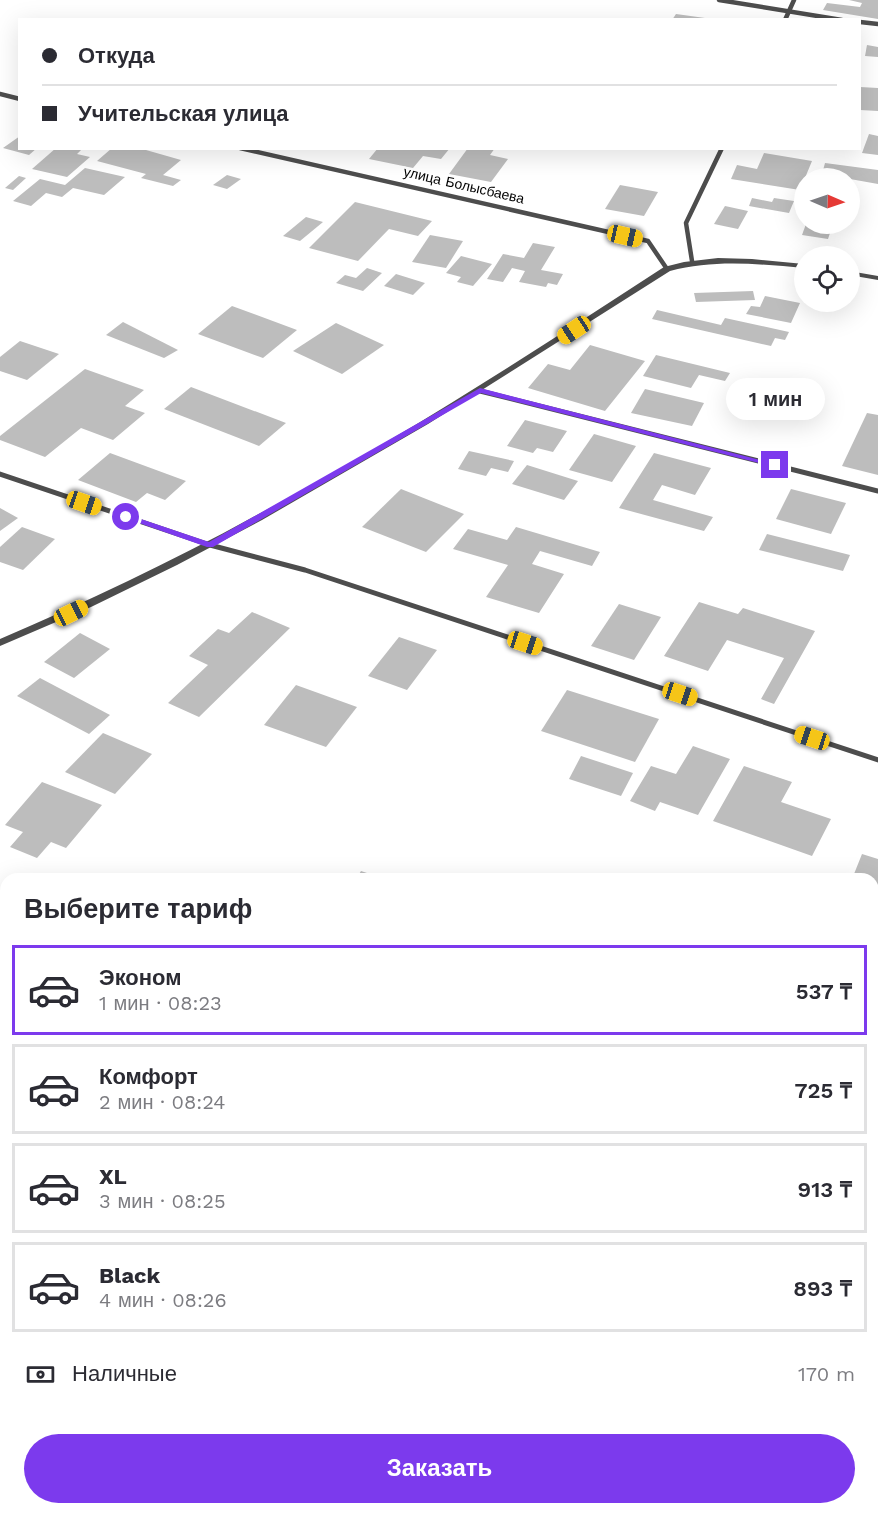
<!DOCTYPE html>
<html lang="ru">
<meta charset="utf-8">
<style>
body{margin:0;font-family:"Work Sans",sans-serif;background:#f2f2f3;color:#2b2b33;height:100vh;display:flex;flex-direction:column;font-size:22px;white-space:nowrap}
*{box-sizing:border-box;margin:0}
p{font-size:20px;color:#7c7c81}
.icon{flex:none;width:33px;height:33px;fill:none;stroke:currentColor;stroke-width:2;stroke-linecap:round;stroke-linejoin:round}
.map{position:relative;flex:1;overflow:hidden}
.panel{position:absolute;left:0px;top:873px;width:879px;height:642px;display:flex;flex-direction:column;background:#fff;border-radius:18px 18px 0 0;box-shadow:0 6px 24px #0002}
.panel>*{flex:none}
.top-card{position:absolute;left:18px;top:18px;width:843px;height:132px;border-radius:0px;box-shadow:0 6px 24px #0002;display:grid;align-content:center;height:132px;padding:0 24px;background:#fff}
.needle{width:39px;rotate:92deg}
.fabs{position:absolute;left:794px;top:168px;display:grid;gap:12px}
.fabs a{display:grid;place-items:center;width:66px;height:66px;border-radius:50%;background:#fff;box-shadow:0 6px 24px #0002;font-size:30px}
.end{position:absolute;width:27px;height:27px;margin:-14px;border:8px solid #7c3aed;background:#fff;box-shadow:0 0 0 3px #fff}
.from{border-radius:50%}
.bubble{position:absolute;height:42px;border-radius:21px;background:#fff;box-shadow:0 6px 24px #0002;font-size:20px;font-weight:600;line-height:42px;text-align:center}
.car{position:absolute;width:18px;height:36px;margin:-18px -9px;border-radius:8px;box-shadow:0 0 4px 2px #0007;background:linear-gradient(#f5c518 24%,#345 0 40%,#f5c518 0 76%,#345 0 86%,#f5c518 0)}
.top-card b{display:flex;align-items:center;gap:21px;height:57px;font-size:22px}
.top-card b+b{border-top:2px solid #e1e1e2}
.top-card i{width:15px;height:15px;background:#2b2b33}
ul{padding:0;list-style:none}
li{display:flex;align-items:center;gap:18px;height:90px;margin:0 12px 9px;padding:0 12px;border:3px solid #e1e1e2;border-radius:0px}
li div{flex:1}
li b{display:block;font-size:22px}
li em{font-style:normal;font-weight:600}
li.current{border-color:#7c3aed}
li>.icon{width:54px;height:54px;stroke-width:1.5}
h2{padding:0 24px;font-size:27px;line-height:72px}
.pay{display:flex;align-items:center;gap:15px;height:66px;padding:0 24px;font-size:22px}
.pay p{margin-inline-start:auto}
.button{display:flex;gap:12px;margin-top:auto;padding:12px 24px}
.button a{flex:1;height:69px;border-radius:36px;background:#7c3aed;color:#fff;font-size:24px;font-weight:600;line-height:69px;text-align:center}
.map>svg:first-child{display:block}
.building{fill:#bdbdbd}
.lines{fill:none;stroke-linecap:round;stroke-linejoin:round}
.minor-far1{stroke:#4d4d4d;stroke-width:4.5}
.minor{stroke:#4d4d4d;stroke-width:5}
.tertiary{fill:#4d4d4d;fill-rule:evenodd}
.route{fill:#7c3aed}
.labels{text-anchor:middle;stroke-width:4.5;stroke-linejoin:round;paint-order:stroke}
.far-street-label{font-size:14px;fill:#000;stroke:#fff}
</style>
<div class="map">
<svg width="878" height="1515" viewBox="0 0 878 1515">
<rect width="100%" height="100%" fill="#fff"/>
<g class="building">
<polygon points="849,0 878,0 878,19 823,10 827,3 860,7 862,3"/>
<polygon points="676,14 705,18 705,20 672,20"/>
<polygon points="867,45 878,47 878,57 865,56"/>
<polygon points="860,87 878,88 878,111 860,110"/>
<polygon points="869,134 878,136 878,155 862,153"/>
<polygon points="20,136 20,148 37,148 29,155 3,148"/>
<polygon points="56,148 83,148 77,154 90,157 67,177 32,169"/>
<polygon points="112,148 139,148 181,160 163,175 181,180 173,186 141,178 146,174 97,161"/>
<polygon points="378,148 450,148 441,159 423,156 413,168 369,159"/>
<polygon points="468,148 495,148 490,155 508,159 491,182 449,174"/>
<polygon points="764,153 812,161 800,190 731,179 737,165 757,169"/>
<polygon points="825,163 878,170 878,184 822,174"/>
<polygon points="85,168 125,177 104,195 73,188 62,197 46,193 31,206 13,201 40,179 65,185"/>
<polygon points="227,175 241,179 227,189 213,185"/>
<polygon points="19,176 26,178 13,190 5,188"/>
<polygon points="620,185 658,192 644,216 605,209"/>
<polygon points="752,198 772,202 774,198 794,201 789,213 749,206"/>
<polygon points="355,202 432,221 418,236 389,229 358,261 309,248"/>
<polygon points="725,206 748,211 738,229 714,224"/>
<polygon points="306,217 323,222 300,241 283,236"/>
<polygon points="806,224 833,224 828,239 802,235"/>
<polygon points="430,235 463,241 446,268 412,262"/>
<polygon points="533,243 555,247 541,270 563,274 557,285 548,283 546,287 519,282 525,271 512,268 503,282 487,279 503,254 524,258"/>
<polygon points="461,256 492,264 473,286 457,282 461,277 446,273"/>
<polygon points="367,268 382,273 363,291 336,283 345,275 356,278"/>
<polygon points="396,274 425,283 413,295 384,286"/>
<polygon points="753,291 755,300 696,302 694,293"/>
<polygon points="765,296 800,303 791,323 746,314 751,306 760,307"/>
<polygon points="232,306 297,330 263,358 198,334"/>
<polygon points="657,310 721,325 725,318 789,332 785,340 775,338 771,346 652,319"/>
<polygon points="123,322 178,350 164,358 106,335"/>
<polygon points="336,323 384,345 342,374 293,351"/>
<polygon points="20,341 59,354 27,380 0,371 0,357"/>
<polygon points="590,345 645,361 605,411 528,388 548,364 570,370"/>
<polygon points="656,355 730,373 725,381 699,375 691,388 643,376"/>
<polygon points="85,369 144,390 125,406 145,413 113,440 81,428 45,457 0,440 0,436"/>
<polygon points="191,387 286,423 259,446 164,409"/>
<polygon points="645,389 704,403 692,426 631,413"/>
<polygon points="763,390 804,397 806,392 817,393 811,414 758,405"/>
<polygon points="867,413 878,415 878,475 842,466"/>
<polygon points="525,420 567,431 553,452 537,448 533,453 507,446"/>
<polygon points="594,434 636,446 612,482 569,470"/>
<polygon points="469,451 514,461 508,472 491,468 486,476 458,469"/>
<polygon points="110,453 186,481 165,500 147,493 136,502 78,480"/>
<polygon points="654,453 711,468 695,495 662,485 653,500 713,517 704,531 619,508"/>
<polygon points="527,465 578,481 564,500 512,484"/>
<polygon points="401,489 464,514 426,552 362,527"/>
<polygon points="791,489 846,503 831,534 776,519"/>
<polygon points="0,508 18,518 0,531"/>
<polygon points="22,527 55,539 23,570 0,562 0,547"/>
<polygon points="516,527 600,552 592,566 540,551 532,564 564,574 539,613 486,597 508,565 453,549 468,529 507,540"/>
<polygon points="767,534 850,555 843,571 759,550"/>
<polygon points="699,602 738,614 743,608 815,631 774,704 761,699 784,658 727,640 708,671 664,656"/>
<polygon points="619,604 661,617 634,660 591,646"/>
<polygon points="252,612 290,628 199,717 168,703 208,665 189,656 218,629 229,633"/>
<polygon points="80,633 110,649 74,678 44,662"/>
<polygon points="399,637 437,650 407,690 368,676"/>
<polygon points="40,678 110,715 89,734 17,696"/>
<polygon points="296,685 357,707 326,747 264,725"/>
<polygon points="567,690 659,719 635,762 541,731"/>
<polygon points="103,733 152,754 115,794 65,772"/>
<polygon points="693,746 730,759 698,815 660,802 655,811 630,801 651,766 676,774"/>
<polygon points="581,756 633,773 621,796 569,779"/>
<polygon points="744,766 792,782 781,802 831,819 812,856 713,821"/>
<polygon points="42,782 102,805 66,848 51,842 37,858 10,847 23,832 5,825"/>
<polygon points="862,854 878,859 878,923 873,937 873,879 852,879"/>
<polygon points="361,871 385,879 356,879"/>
<polygon points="878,1043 878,1073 873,1072 873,1058"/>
</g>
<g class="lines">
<g class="minor-far1">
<polyline points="719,0 842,20"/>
<polyline points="785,20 794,0"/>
<polyline points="860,22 878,24"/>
<polyline points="0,94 20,99"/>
<polyline points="240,148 648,241 667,269"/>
<polyline points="692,261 686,223 722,148"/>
</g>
<g class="minor">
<polyline points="480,391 878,491"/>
<polyline points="0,474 210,545 305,570 878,760"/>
</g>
<g class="tertiary">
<path d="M718,258L752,259L804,264V268C759,264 714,259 670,271L428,424L262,520L177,565L91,607L0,646V639C86,602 171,562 253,517C395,442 530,354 664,267L684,262Z"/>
<polygon points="849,271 878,276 878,280 849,275"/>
</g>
</g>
<polygon class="route" points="480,388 780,465 775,467 481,393 213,547 207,547 122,517 129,515 209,542"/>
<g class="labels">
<g class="far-street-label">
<text transform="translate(464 185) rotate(13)" y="5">улица Болысбаева</text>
</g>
</g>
</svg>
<div class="fabs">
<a><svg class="needle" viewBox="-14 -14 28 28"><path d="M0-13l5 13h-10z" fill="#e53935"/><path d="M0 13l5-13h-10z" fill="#7c7c81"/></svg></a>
<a><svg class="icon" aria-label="locate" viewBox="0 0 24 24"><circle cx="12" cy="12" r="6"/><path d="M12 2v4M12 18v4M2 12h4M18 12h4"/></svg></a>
</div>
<i class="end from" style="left:126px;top:517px"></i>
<i class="end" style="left:775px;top:465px"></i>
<div class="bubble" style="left:726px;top:378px;width:99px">1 мин</div>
<i class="car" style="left:625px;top:236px;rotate:103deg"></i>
<i class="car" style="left:574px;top:330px;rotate:237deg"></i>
<i class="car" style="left:84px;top:503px;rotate:109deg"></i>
<i class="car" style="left:71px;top:613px;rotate:64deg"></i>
<i class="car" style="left:525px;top:643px;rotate:108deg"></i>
<i class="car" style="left:680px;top:694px;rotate:108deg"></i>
<i class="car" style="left:812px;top:738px;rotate:288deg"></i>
<div class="top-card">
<b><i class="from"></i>Откуда</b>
<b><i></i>Учительская улица</b>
</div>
<section class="panel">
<h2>Выберите тариф</h2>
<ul>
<li class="current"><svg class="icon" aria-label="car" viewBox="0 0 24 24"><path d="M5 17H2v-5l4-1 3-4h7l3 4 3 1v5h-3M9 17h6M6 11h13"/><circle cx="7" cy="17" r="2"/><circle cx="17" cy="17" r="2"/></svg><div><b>Эконом</b><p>1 мин · 08:23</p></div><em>537 ₸</em></li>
<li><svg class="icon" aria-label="car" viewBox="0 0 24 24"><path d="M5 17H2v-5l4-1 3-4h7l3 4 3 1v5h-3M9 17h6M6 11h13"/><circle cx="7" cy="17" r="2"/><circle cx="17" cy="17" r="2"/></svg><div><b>Комфорт</b><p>2 мин · 08:24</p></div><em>725 ₸</em></li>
<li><svg class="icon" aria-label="car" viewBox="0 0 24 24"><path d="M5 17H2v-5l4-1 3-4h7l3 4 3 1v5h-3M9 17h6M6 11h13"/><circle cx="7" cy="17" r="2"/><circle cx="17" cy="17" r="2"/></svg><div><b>XL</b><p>3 мин · 08:25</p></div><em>913 ₸</em></li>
<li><svg class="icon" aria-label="car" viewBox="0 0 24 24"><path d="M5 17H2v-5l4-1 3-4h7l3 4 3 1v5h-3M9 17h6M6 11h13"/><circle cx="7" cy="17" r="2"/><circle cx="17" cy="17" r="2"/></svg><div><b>Black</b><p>4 мин · 08:26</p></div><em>893 ₸</em></li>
</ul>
<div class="pay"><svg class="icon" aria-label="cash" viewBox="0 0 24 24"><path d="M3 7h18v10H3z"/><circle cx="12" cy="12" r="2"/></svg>Наличные<p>170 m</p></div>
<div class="button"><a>Заказать</a></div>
</section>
</div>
